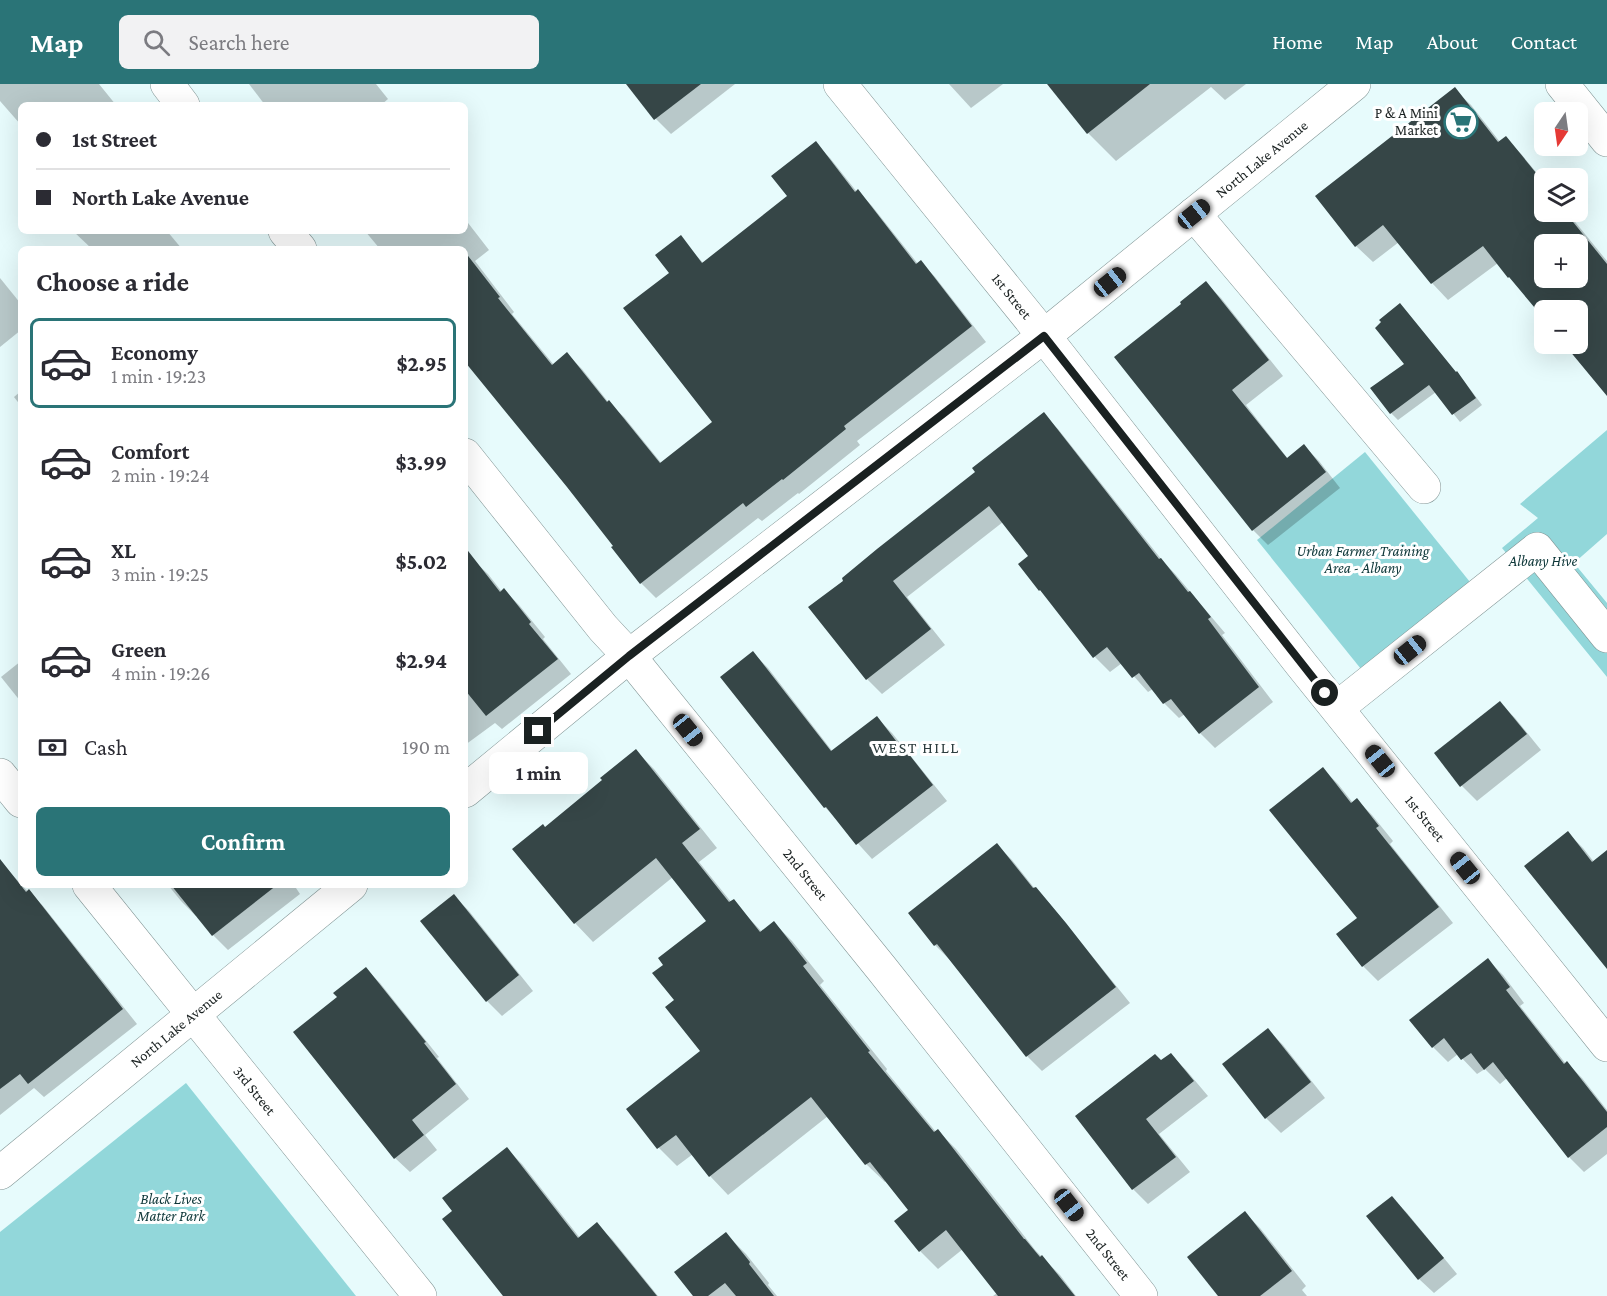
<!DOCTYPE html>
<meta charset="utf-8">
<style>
body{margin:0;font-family:"Crimson Pro",serif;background:#f2f2f3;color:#2b2b33;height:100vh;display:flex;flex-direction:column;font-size:22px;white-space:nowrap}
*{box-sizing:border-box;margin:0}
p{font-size:20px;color:#7c7c81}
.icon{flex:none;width:33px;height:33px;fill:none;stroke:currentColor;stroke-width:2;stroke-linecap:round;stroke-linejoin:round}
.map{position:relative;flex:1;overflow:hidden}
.details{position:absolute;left:18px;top:162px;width:450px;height:642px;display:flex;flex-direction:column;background:#fff;border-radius:9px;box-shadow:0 6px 24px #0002}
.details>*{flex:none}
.guide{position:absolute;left:18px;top:18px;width:450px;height:132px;border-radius:9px;box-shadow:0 6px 24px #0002;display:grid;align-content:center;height:132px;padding:0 18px;background:#fff}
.needle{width:39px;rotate:193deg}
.fabs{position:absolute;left:1534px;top:18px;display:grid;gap:12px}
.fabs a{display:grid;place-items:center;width:54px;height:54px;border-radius:9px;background:#fff;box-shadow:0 6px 24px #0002;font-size:30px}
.end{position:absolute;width:27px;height:27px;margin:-14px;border:8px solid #1a2121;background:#fff;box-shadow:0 0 0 3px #fff}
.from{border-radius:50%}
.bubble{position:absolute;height:42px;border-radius:9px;background:#fff;box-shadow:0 6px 24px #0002;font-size:20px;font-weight:700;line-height:42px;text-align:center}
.car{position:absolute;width:18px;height:36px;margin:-18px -9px;border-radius:8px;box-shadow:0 0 4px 2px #0007;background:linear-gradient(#222 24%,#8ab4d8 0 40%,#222 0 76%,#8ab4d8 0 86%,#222 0)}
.guide b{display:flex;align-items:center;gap:21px;height:57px;font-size:22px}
.guide b+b{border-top:2px solid #e1e1e2}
.guide i{width:15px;height:15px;background:#2b2b33}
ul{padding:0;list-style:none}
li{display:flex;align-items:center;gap:18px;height:90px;margin:0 12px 9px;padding:0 6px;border:3px solid transparent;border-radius:9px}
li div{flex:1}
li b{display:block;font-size:22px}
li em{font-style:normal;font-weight:700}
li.current{border-color:#2a7477}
li>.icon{width:54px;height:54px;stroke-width:1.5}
h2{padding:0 18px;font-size:27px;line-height:72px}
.pay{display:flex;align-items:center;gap:15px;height:66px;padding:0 18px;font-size:22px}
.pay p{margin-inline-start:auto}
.button{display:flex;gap:12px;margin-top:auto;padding:12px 18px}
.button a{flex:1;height:69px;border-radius:9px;background:#2a7477;color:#fff;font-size:24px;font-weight:700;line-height:69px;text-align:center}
header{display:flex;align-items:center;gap:36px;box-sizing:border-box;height:84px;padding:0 30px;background:#2a7477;color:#fff}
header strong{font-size:28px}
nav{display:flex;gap:33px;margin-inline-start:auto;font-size:21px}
.search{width:420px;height:54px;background:#f2f2f3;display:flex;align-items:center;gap:15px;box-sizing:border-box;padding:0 21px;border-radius:9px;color:#7c7c81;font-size:22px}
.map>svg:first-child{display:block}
.green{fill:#92d7da}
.shadow{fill:#0003;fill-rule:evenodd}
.building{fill:#364647;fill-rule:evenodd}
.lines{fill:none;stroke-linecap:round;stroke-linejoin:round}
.minor-casing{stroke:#829595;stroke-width:34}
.minor{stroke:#fff;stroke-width:33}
.route{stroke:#1a2121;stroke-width:8}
.labels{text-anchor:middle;stroke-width:6;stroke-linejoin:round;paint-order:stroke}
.poi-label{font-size:15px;fill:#1a2121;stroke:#fff;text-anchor:end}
.street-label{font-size:15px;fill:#1a2121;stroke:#fff}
.park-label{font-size:15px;font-style:italic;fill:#0e3739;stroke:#fff}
.neighbourhood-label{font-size:16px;letter-spacing:1.5px;fill:#2d3d3e;stroke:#fff}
</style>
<header>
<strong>Map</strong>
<div class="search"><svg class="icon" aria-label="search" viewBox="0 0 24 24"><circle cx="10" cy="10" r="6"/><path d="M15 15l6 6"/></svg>Search here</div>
<nav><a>Home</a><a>Map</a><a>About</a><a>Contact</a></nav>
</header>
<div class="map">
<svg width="1607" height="1212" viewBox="0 0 1607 1212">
<rect width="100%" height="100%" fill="#e7fbfc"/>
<g class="green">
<polygon points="1607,346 1607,450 1574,479 1607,519 1607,593 1502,464 1538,434 1520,420"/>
<polygon points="1365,368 1470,498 1361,585 1257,456"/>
<polygon points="186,999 356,1212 0,1212 0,1148"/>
</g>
<g class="shadow">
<polygon points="0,0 99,0 116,21 21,21 21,41 0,17"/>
<polygon points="249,0 376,0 388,15 381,21 265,21"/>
<polygon points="637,0 735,0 671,50 656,35 631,5"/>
<polygon points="949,0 1003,0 971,24"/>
<polygon points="1055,0 1246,0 1225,16 1211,3 1116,77 1088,49"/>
<path d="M1454,5L1471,21L1500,58L1506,54L1522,71L1545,99V128H1567L1607,177V310L1566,260H1578V226H1545V234L1498,179L1448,216L1432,199L1399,158L1373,178L1356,162ZM1545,160H1578V194H1545Z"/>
<polygon points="815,59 830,74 857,108 858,107 872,122 918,180 921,178 935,193 986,258 857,357 860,361 799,410 798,409 762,437 758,434 656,514 641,499 615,462 465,276 465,165 380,165 365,147 465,147 465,135 489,166 475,177 514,228 512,230 554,281 567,270 582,285 609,319 624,333 662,380 714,339 671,189 680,153 704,180 789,113"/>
<polygon points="73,147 167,147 182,165 92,165"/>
<polygon points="0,194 21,220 21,246 0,263"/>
<polygon points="1206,199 1221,214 1283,292 1246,321 1288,375 1304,362 1319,377 1340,404 1268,461 1253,446 1183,220"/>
<polygon points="1383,239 1457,289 1464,297 1482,321 1460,338 1436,308 1398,336 1391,329 1406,280"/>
<polygon points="21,307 21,322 14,313"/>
<polygon points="1043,330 1058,345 1162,476 1176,491 1225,549 1222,551 1273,618 1215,664 1200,649 1185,630 1179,634 1164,619 1153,605 1148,608 1122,579 1110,588 1095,573 1052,519 1040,506 1030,472 1003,438 907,513 945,561 882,610 867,595 810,524 977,388"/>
<polygon points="473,476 488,490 502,508 504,506 519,521 545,553 543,555 571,590 502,645 495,639 465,661 465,482"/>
<polygon points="753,569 768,584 833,668 877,634 892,649 947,717 872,775 825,723 722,593"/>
<polygon points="21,577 21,618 1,593"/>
<polygon points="1500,619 1515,634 1541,666 1477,717 1462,702 1436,669"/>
<polygon points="636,667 654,685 717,764 699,778 732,819 733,817 762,848 774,839 792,857 824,897 820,901 887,985 886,987 936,1048 938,1047 956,1065 1036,1167 1060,1191 1076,1212 993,1212 997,1209 963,1165 938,1185 920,1167 910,1127 886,1097 885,1098 866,1080 828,1032 728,1111 710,1092 693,1070 677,1082 659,1064 628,1025 702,967 677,916 708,837 673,793 593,858 575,839 514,765 545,744 605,697"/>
<polygon points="1323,685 1338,700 1353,719 1357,716 1372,731 1393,757 1390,760 1453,839 1378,897 1363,882 1359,834"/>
<polygon points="1568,749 1583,764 1594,778 1607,768 1607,883"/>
<polygon points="997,761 1012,776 1035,805 1050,820 1130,919 1042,987 1027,972 950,876 935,861"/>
<polygon points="0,777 28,808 29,807 43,822 137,940 44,1013 34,1004 0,1031"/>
<polygon points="168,801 294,801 300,810 228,866 213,851 197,831 196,832 181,817"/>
<polygon points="454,812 469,827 533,907 502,932 487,917"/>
<polygon points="1488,876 1503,891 1524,919 1520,922 1566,980 1567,979 1582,994 1607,1026 1607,1070 1584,1088 1569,1073 1507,994 1500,1000 1485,985 1477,990 1458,970 1448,978 1433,963"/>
<polygon points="366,885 380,899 439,973 437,974 469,1015 425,1051 437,1066 410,1088 395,1074 339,913"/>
<polygon points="1268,946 1283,961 1325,1014 1281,1049 1266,1034"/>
<polygon points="1171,971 1186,986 1208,1012 1159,1050 1190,1088 1148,1120 1133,1105 1077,1032"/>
<polygon points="507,1065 522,1080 580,1154 597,1141 612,1155 658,1212 505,1212 454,1128"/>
<polygon points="1392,1114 1407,1129 1457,1190 1434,1209 1419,1195"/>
<polygon points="1245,1129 1260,1144 1306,1202 1302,1206 1307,1212 1220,1212"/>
<polygon points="726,1150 746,1170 769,1199 768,1201 777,1212 695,1212"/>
</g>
<g class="building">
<polygon points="626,0 701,0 654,36"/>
<polygon points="1047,0 1150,0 1087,50"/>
<path d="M1455,3L1498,58L1506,52L1545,100V128H1565L1607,180V312L1564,260H1578V226H1545V236L1509,193L1508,194L1483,162L1431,200L1383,141L1355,163L1315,112ZM1545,160H1578V194H1545Z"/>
<polygon points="816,57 855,108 858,105 916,180 921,176 972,242 844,342 846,345 783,396 782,395 746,423 743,419 640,500 611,463 613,462 567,403 465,278 465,168 500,213 498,214 552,281 567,268 607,318 609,316 660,379 712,338 623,224 669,189 655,171 681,151 702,179 787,112 771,92"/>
<polygon points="1206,197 1269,276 1232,306 1287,374 1304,360 1326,388 1252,447 1114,273 1181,220 1180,218"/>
<polygon points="1400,219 1456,288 1457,287 1476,314 1452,331 1429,301 1390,330 1370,304 1404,280 1375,244 1381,238 1379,236"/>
<polygon points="1044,328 1159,475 1161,474 1188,508 1190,507 1211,533 1208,535 1259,603 1199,650 1171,615 1163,620 1139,589 1132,594 1107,563 1093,574 1040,506 1039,507 1018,480 1028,472 989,422 893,497 931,545 866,596 808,523 843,497 842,494 877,465 975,388 972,384"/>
<polygon points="465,463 500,508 504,504 531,538 529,540 558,575 486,632 465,606"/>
<polygon points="753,567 831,667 877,632 906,670 908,669 933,701 856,761 826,723 824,724 720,593"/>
<polygon points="1500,617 1527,650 1460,703 1434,669"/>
<polygon points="636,665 700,745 682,759 729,818 734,815 760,848 774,837 807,879 803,882 870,967 868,968 934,1048 938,1045 1024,1155 1025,1155 1040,1173 1042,1171 1075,1212 998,1212 946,1146 919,1168 894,1137 908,1126 870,1078 865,1081 811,1013 709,1093 676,1051 657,1065 626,1025 700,967 665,923 674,916 652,889 663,881 658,874 706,837 656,774 574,840 512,765 543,740 545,743 602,696 600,694"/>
<polygon points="1323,683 1351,719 1357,714 1379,742 1376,744 1439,823 1362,883 1336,850 1357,834 1269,726"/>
<polygon points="1568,747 1592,778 1607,766 1607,885 1524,782"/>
<polygon points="997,759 1033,804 1036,803 1066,839 1116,903 1026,973 937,860 934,862 908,829"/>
<polygon points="0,775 26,808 29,805 123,925 28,1000 20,990 0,1005"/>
<polygon points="171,801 277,801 212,852"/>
<polygon points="454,810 519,891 486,918 420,837"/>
<polygon points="1488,874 1510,903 1506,906 1564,980 1567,977 1607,1028 1607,1043 1568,1074 1493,978 1484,986 1471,969 1461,976 1444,954 1432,964 1409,936"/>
<polygon points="366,883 426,958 424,959 456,1000 412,1036 424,1051 394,1075 293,948 337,913 333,909"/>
<polygon points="1268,944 1311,998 1265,1035 1222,980"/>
<polygon points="1171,969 1194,997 1146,1035 1176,1073 1132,1106 1075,1032 1155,970 1161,976"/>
<polygon points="507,1063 578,1154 597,1138 657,1212 503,1212 442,1135 452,1127 442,1114"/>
<polygon points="1392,1112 1444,1174 1418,1196 1366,1132"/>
<polygon points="1245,1127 1292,1187 1260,1212 1218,1212 1187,1173"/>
<polygon points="726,1148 750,1178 749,1180 774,1212 736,1212 725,1199 708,1212 693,1212 674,1188"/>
</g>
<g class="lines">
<defs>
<g id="minor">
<polyline points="167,0 183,21"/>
<path id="s1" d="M840,0L1044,252L1301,580L1607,961"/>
<polyline points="1562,0 1607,56"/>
<polyline points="1194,130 1424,403"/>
<polyline points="285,147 300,165"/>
<path id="s2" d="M465,371L603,544L629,572L882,885L1141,1212"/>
<polyline points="1337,624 1537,465 1607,552"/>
<polyline points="0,691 21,717"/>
<path id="s3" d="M465,707L629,572L1044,252L1354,0"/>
<path id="s4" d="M89,801L420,1212"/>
<path id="s5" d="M0,1089L351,801"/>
</g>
</defs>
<use href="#minor" class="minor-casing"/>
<use href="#minor" class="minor"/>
</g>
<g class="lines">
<polyline class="route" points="538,647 629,572 1044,252 1325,609"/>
</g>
<defs>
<symbol id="supermarket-ring" viewBox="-11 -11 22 22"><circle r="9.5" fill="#fff" stroke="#2a7477" stroke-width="1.5"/><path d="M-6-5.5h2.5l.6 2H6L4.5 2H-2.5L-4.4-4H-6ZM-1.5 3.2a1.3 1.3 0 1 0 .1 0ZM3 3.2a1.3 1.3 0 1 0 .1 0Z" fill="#2a7477"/></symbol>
</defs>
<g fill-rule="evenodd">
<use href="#supermarket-ring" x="1442" y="19" width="38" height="38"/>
</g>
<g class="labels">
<g class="poi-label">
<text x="1438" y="34">P &amp; A Mini<tspan x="1438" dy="17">Market</tspan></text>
</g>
<g class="street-label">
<text dy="5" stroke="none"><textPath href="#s3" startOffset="1017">North Lake Avenue</textPath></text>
<text dy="5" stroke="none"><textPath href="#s1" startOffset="273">1st Street</textPath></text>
<text dy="5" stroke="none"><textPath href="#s1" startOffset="939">1st Street</textPath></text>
<text dy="5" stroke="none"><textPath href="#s2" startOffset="540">2nd Street</textPath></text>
<text dy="5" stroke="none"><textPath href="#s5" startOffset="228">North Lake Avenue</textPath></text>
<text dy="5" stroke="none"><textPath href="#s4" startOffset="264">3rd Street</textPath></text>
<text dy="5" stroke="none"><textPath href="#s2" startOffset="1026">2nd Street</textPath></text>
</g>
<g class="park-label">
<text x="1363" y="472">Urban Farmer Training<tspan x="1363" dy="17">Area - Albany</tspan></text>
<text x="1543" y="482">Albany Hive</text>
<text x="171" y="1120">Black Lives<tspan x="171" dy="17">Matter Park</tspan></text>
</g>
<g class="neighbourhood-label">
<text x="916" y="669">WEST HILL</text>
</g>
</g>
</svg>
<div class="fabs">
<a><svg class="needle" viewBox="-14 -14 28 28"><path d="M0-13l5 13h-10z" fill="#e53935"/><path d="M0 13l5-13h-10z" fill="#7c7c81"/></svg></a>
<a><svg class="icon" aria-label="layers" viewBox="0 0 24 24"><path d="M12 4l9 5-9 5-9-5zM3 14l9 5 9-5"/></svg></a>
<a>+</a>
<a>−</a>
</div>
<i class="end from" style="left:1325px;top:609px"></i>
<i class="end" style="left:538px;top:647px"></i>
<div class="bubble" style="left:489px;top:668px;width:99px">1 min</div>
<i class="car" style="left:1194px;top:130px;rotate:51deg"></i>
<i class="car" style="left:1110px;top:198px;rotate:51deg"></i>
<i class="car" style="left:1410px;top:566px;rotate:51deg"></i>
<i class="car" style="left:688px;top:646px;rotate:141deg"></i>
<i class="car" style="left:1380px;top:677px;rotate:321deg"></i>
<i class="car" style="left:1465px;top:784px;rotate:321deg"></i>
<i class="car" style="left:1069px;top:1121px;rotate:142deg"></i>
<div class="guide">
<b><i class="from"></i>1st Street</b>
<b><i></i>North Lake Avenue</b>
</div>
<section class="details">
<h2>Choose a ride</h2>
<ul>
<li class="current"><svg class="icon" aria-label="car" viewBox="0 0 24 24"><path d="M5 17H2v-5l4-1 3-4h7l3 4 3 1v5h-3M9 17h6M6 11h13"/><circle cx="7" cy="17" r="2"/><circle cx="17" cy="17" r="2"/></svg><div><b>Economy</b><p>1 min · 19:23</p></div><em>$2.95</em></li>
<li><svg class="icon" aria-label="car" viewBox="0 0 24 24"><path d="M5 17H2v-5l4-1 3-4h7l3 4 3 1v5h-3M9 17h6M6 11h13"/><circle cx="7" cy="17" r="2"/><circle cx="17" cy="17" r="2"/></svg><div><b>Comfort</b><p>2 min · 19:24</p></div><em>$3.99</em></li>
<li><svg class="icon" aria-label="car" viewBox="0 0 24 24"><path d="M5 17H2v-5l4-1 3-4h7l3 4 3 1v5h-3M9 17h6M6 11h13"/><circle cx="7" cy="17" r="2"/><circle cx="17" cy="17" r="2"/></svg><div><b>XL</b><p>3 min · 19:25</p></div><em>$5.02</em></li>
<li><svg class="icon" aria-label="car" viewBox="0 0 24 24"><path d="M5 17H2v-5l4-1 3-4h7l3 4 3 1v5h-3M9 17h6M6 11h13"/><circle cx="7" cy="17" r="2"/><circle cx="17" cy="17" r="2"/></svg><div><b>Green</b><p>4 min · 19:26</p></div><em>$2.94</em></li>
</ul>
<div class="pay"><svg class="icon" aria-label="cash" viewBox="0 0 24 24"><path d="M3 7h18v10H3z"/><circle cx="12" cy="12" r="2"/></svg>Cash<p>190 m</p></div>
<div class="button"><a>Confirm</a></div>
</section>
</div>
